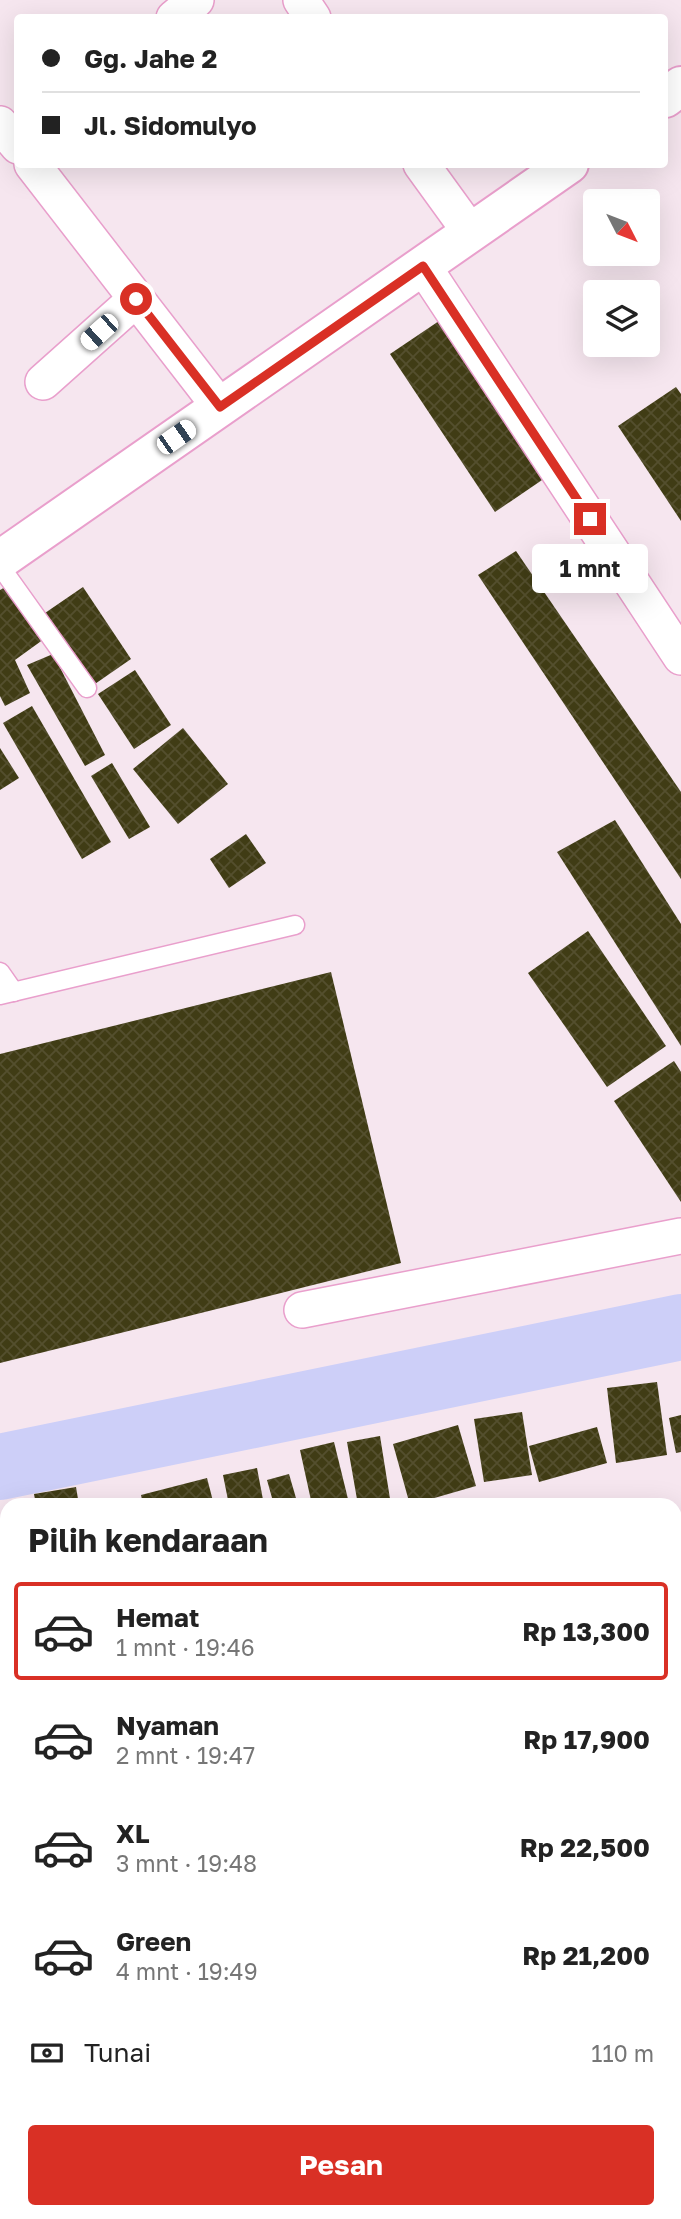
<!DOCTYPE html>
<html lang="id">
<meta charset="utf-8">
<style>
body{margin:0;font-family:"Golos Text",sans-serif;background:#f6f6f6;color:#222;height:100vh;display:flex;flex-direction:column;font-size:26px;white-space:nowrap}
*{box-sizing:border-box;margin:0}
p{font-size:23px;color:#767676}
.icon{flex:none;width:38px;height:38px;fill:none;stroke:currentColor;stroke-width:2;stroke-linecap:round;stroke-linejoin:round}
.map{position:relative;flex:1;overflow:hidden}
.details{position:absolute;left:0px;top:1498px;width:682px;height:721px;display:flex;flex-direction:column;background:#fff;border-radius:21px 21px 0 0;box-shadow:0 7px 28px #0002}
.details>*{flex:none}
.banner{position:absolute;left:14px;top:14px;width:654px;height:154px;border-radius:7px;box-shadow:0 7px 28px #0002;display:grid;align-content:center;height:154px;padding:0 28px;background:#fff}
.needle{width:46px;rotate:132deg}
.tools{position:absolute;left:583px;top:189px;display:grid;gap:14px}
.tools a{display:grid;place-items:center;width:77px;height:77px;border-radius:7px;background:#fff;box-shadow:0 7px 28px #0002;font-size:35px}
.end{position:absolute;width:32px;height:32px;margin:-16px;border:9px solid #d93025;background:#fff;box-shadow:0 0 0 4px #fff}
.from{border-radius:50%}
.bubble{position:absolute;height:49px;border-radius:7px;background:#fff;box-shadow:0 7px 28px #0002;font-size:23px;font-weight:700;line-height:49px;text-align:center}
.car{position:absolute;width:21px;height:42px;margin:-21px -10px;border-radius:9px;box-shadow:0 0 5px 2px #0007;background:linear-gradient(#fff 24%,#345 0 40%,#fff 0 76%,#345 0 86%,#fff 0)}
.banner b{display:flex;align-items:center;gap:24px;height:66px;font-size:26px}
.banner b+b{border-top:2px solid #e0e0e0}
.banner i{width:18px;height:18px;background:#222}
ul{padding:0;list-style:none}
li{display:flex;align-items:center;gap:21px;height:98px;margin:0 14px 10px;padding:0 14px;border:4px solid transparent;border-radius:7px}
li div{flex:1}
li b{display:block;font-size:26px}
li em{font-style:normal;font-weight:700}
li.active{border-color:#d93025}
li>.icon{width:63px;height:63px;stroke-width:1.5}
h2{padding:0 28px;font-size:32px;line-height:84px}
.pay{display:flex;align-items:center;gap:18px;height:77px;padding:0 28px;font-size:26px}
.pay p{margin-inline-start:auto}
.button{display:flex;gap:14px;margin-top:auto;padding:14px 28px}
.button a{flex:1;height:80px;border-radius:7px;background:#d93025;color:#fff;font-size:28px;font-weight:700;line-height:80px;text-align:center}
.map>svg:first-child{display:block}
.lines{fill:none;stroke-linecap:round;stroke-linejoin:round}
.river{stroke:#cdcff8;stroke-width:66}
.building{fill:url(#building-cross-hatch)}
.service-casing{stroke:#e99fcc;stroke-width:21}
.minor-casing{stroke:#e99fcc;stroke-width:38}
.secondary-casing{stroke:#e99fcc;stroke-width:42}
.primary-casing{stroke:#e99fcc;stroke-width:42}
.service{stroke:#fff;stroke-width:18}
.minor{stroke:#fff;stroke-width:35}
.secondary{stroke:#fff;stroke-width:38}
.primary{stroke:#fff;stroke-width:38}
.route{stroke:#d93025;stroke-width:9}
</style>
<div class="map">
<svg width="681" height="2219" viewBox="0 0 681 2219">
<defs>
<pattern id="building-cross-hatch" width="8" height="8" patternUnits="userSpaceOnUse" patternTransform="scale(1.75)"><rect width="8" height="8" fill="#403c15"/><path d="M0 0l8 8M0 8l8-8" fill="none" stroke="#544f2e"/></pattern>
</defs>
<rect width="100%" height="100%" fill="#f6e6ef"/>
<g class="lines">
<polyline class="river" points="0,1467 681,1327"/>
</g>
<g class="building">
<polygon points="439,321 545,478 495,512 390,354"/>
<polygon points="676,387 681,394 681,521 618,426"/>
<polygon points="516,551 681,792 681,879 478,575"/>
<polygon points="7,586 44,639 15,660 30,693 5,706 0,696 0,590"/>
<polygon points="83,587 131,659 92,686 45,613"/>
<polygon points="53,654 105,755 85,766 27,665"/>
<polygon points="135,670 171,725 134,749 98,694"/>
<polygon points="32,706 111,842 82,859 3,723"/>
<polygon points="183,728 228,784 178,824 133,769"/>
<polygon points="0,748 19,778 0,790"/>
<polygon points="112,763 150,827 129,839 91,776"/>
<polygon points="615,820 681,924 681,1046 557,852"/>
<polygon points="246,834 266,863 229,888 210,859"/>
<polygon points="588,931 666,1046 607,1087 528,973"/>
<polygon points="331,972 401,1263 0,1363 0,1054"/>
<polygon points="674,1061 681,1072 681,1202 614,1101"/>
<polygon points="657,1382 667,1455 616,1463 607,1388"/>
<polygon points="522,1412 532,1475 484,1482 474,1419"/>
<polygon points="681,1415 681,1452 676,1453 669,1418"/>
<polygon points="458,1425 476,1486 410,1505 393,1444"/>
<polygon points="597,1427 607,1463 539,1482 529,1446"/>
<polygon points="380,1436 391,1505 358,1505 347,1442"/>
<polygon points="334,1442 348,1499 312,1505 300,1450"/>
<polygon points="257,1468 264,1505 229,1505 223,1475"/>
<polygon points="289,1474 298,1505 274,1505 267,1480"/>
<polygon points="207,1478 214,1505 143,1505 141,1495"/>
<polygon points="76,1487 79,1505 36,1505 34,1494"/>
<polygon points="1,1566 7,1587 7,1604 0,1606"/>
<polygon points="7,1673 7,1727 0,1729 0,1675"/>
<polygon points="676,1681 681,1691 681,1724 676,1726"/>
<polygon points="0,1751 7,1769 7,1783 0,1785"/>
<polygon points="7,1798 7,1836 0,1838 0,1800"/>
<polygon points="7,1853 7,1901 2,1902 0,1855"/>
<polygon points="681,1986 681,2046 678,2047 676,1988"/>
<polygon points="681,2064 681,2102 677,2104 676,2066"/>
<polygon points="681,2127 681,2213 676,2200 676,2129"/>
<polygon points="428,2212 450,2212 453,2219 412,2219"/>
<polygon points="601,2212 659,2212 663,2219 604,2219"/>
</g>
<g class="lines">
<defs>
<g id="service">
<polyline points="0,566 87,688"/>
<polyline points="0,972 14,992"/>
<polyline points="0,995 295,925"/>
</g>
<g id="minor">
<polyline points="301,0 313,18"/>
<polyline points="174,18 196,0"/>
<polyline points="0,124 18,146"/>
<polyline points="32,164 220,407"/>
<polyline points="421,164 471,233"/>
<polyline points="423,266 681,657"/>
<polyline points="43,382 136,299"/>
<polyline points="302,1310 681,1236"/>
<polyline points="676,1551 681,1562"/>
<polyline points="0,1653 7,1652"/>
<polyline points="345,2212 347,2219"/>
<polyline points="569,2212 572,2219"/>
</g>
<g id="secondary">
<polyline points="665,98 681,86"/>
<polyline points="0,560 569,164"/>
<polyline points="676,1946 681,1943"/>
<polyline points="173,2219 186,2212"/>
</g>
<g id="primary">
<polyline points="0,1990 7,2008"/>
<polyline points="0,2155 7,2172"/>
<polyline points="24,2212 27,2219"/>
<polyline points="89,2212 91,2219"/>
</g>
</defs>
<use href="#service" class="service-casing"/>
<use href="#minor" class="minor-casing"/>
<use href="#secondary" class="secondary-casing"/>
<use href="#primary" class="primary-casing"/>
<use href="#service" class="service"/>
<use href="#minor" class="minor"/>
<use href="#secondary" class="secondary"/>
<use href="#primary" class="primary"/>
</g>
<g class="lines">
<polyline class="route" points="136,299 220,407 423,266 590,519"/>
</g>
</svg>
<div class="tools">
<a><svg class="needle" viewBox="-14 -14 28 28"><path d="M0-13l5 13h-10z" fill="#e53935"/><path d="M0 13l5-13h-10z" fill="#767676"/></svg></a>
<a><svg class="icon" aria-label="layers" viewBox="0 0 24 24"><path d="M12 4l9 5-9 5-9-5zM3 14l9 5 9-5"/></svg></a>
</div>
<i class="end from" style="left:136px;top:299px"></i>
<i class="end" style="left:590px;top:519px"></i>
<div class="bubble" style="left:532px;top:544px;width:116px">1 mnt</div>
<i class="car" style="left:99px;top:332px;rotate:228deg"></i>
<i class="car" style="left:176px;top:437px;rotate:55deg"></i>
<div class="banner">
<b><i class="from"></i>Gg. Jahe 2</b>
<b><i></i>Jl. Sidomulyo</b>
</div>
<section class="details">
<h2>Pilih kendaraan</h2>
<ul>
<li class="active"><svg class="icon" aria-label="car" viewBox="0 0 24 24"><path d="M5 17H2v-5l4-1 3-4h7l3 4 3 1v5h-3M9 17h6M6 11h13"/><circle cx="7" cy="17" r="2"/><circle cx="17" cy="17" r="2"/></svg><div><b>Hemat</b><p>1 mnt · 19:46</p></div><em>Rp 13,300</em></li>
<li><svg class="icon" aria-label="car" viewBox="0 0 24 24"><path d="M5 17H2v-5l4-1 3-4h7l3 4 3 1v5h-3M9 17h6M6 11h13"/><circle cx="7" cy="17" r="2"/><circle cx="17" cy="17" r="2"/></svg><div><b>Nyaman</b><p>2 mnt · 19:47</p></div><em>Rp 17,900</em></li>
<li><svg class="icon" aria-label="car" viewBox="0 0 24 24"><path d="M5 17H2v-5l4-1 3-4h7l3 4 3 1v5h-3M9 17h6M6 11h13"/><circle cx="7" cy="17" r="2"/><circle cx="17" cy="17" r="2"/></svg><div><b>XL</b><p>3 mnt · 19:48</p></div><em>Rp 22,500</em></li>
<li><svg class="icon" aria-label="car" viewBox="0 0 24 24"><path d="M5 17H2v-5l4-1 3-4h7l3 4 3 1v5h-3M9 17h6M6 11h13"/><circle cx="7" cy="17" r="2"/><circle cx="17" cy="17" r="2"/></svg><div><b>Green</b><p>4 mnt · 19:49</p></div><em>Rp 21,200</em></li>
</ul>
<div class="pay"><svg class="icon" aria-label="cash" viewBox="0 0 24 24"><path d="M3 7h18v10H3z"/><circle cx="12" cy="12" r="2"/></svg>Tunai<p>110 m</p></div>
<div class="button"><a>Pesan</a></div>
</section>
</div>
